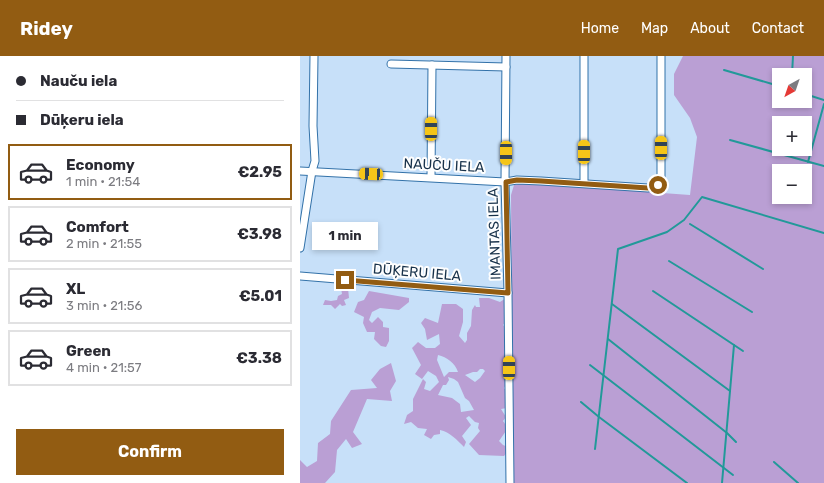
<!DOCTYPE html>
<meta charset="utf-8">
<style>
body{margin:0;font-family:Rubik,sans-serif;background:#f2f2f3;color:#2b2b33;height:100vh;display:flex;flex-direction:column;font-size:15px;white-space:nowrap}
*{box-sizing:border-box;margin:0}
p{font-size:13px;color:#7c7c81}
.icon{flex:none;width:22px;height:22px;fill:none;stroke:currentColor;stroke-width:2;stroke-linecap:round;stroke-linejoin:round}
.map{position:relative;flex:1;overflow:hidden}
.drawer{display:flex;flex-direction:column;background:#fff;width:300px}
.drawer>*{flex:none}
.top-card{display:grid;align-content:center;height:88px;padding:0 16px;background:#fff}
.needle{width:26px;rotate:220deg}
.buttons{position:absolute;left:472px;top:12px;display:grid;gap:8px}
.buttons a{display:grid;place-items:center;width:40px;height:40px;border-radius:0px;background:#fff;box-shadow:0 2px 6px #0003;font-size:20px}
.end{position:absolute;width:18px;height:18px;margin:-9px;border:5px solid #925c12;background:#fff;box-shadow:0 0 0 2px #fff}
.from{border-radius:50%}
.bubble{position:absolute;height:28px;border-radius:0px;background:#fff;box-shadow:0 2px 6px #0003;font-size:13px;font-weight:700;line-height:28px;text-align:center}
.car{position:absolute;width:12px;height:24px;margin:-12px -6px;border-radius:5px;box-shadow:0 0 3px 1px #0007;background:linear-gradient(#f5c518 24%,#345 0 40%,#f5c518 0 76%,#345 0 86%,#f5c518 0)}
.top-card b{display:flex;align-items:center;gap:14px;height:38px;font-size:15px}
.top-card b+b{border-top:1px solid #e1e1e2}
.top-card i{width:10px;height:10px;background:#2b2b33}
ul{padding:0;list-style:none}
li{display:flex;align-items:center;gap:12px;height:56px;margin:0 8px 6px;padding:0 8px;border:2px solid #e1e1e2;border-radius:0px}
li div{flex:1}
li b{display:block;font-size:15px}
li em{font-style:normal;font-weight:700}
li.current{border-color:#925c12}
li>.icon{width:36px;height:36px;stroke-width:1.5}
.primary-button{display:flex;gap:8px;margin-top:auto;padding:8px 16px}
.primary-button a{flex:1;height:46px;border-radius:0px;background:#925c12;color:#fff;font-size:16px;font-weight:700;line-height:46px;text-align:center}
header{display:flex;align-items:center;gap:24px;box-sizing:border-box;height:56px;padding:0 20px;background:#925c12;color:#fff}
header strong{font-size:19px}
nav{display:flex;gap:22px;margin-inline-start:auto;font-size:14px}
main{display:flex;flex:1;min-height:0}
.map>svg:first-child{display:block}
.green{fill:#ba9fd4;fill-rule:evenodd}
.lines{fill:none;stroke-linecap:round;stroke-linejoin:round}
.stream{stroke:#299;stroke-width:2}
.minor-casing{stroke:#3372a9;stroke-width:9}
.minor{stroke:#fff;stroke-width:7}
.route{stroke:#925c12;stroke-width:5}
.labels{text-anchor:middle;stroke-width:4;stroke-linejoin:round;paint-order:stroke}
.street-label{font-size:14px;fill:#17314a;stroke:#fefefe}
</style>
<header>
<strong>Ridey</strong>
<nav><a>Home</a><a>Map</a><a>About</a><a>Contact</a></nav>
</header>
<main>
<section class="drawer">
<div class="top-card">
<b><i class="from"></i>Nauču iela</b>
<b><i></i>Dūķeru iela</b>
</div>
<ul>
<li class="current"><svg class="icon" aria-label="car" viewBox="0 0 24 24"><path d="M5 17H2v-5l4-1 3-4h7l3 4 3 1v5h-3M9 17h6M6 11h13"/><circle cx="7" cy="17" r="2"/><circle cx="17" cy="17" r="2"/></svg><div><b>Economy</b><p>1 min · 21:54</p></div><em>€2.95</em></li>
<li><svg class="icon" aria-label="car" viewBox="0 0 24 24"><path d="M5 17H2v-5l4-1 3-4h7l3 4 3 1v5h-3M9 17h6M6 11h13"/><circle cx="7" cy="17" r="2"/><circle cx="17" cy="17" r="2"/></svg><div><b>Comfort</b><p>2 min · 21:55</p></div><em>€3.98</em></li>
<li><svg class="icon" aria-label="car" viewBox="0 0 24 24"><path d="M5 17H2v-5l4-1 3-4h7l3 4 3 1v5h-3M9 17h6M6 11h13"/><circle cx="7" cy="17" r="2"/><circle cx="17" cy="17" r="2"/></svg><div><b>XL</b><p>3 min · 21:56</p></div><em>€5.01</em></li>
<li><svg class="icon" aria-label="car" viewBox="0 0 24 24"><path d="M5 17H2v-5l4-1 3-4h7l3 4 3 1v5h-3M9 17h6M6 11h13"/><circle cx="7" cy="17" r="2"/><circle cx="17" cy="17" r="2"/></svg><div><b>Green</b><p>4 min · 21:57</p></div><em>€3.38</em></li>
</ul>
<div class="primary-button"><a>Confirm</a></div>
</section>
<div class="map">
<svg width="524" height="427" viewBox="0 0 524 427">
<rect width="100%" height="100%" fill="#c7e0f9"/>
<g class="green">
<path d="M383,0H524V427H213L211,139L214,129L223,127L390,139L397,81L390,62L374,39V18ZM479,19H505V45H479ZM479,67H505V93H479ZM479,115H505V141H479Z"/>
<polygon points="41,232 48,232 49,242 44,244 46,249 42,250 40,248 35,253 31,249 23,249 25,244 31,245 37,244 38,240 42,238"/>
<polygon points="69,235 109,242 109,246 99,254 80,252 72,256 69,264 72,267 78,261 83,266 83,271 89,272 89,285 86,291 81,290 74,283 75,276 67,276 63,267 64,261 54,256 58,246 64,244"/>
<path d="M179,242H189L200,246L206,242L207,264L203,269L208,274L207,279L204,282L208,287L205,319L208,321L207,327L204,332L207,336V352L201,353L206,361L203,365L208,372L199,385L203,389L208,391V395L204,400L179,399L169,388L180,375L178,372L179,367L175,366L169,360L166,362L171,369L162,380L166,386L164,391C157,384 150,376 140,374V378L134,379L131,383L124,379L127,373L118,372L111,366L104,368L107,359L113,355V343L123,323L126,326L124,333L130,335L139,326L136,320L128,315L122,323L115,318L121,309L112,292L118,286L126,292H135L140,288L139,278L127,284L125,273L121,267L125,262L138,267L142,248H156L163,253V266L159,280L165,287L167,284V277L171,270L172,254L175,249L176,251H180ZM138,299C147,301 155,307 158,316H149L144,321L137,304ZM180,313H183L185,315L180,322L175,326L165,319L173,316H177ZM148,321L154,323L158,326L165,342L169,345L174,354L161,356L160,348L152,342L138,339L143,329H146L149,324Z"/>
<polygon points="91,307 96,325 90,335 92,345 67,343 53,376 62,388 52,392 46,383 37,394 35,416 25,427 0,427 0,404 7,411 17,405 18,387 30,378 31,365 51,334 77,332 71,324 80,313"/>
</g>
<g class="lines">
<g class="stream">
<polyline points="424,14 479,30"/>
<polyline points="492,19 493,0"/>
<polyline points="505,38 524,44"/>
<polyline points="430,84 524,110"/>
<polyline points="508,106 524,48"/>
<polyline points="390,168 463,213"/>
<polyline points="369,205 452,256"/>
<polyline points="353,235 443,295"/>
<polyline points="312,248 430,335"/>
<polyline points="308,283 427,377 436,386"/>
<polyline points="290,309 433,419"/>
<polyline points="281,346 299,361 387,427"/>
<polyline points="295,393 318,193 367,176 384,164 402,141 524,177"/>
<polyline points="474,406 498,427"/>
<polyline points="422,427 434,289"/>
</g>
<defs>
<g id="minor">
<polyline points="206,0 205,126 208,237 210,427"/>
<polyline points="284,0 284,127"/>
<polyline points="91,8 206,11"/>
<polyline points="0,115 205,126 217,124 241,125 348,132 358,129 361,123 361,0"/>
<polyline points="131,121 132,9"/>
<polyline points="0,192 12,115 15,105 13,70 14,0"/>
<polyline points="0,220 208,237"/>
</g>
</defs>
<use href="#minor" class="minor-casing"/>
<use href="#minor" class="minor"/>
</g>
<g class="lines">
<polyline class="route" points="45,224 208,237 206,126 217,124 241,125 348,132 358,129"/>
</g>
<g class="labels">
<g class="street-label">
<text transform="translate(144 109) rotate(3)" y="5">NAUČU IELA</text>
<text transform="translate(194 178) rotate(-92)" y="5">IMANTAS IELA</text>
<text transform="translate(117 216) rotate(5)" y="5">DŪĶERU IELA</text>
</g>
</g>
</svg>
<div class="buttons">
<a><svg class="needle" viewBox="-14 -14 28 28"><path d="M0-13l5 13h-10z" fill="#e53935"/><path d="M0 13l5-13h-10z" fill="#7c7c81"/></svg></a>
<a>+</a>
<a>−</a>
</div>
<i class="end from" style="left:358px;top:129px"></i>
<i class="end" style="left:45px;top:224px"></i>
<div class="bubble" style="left:12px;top:166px;width:66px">1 min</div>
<i class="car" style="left:131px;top:73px;rotate:0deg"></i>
<i class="car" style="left:361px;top:92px;rotate:0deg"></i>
<i class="car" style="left:284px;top:96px;rotate:0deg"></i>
<i class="car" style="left:206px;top:97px;rotate:180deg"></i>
<i class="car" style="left:71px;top:118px;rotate:273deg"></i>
<i class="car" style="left:209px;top:312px;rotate:0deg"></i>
</div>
</main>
